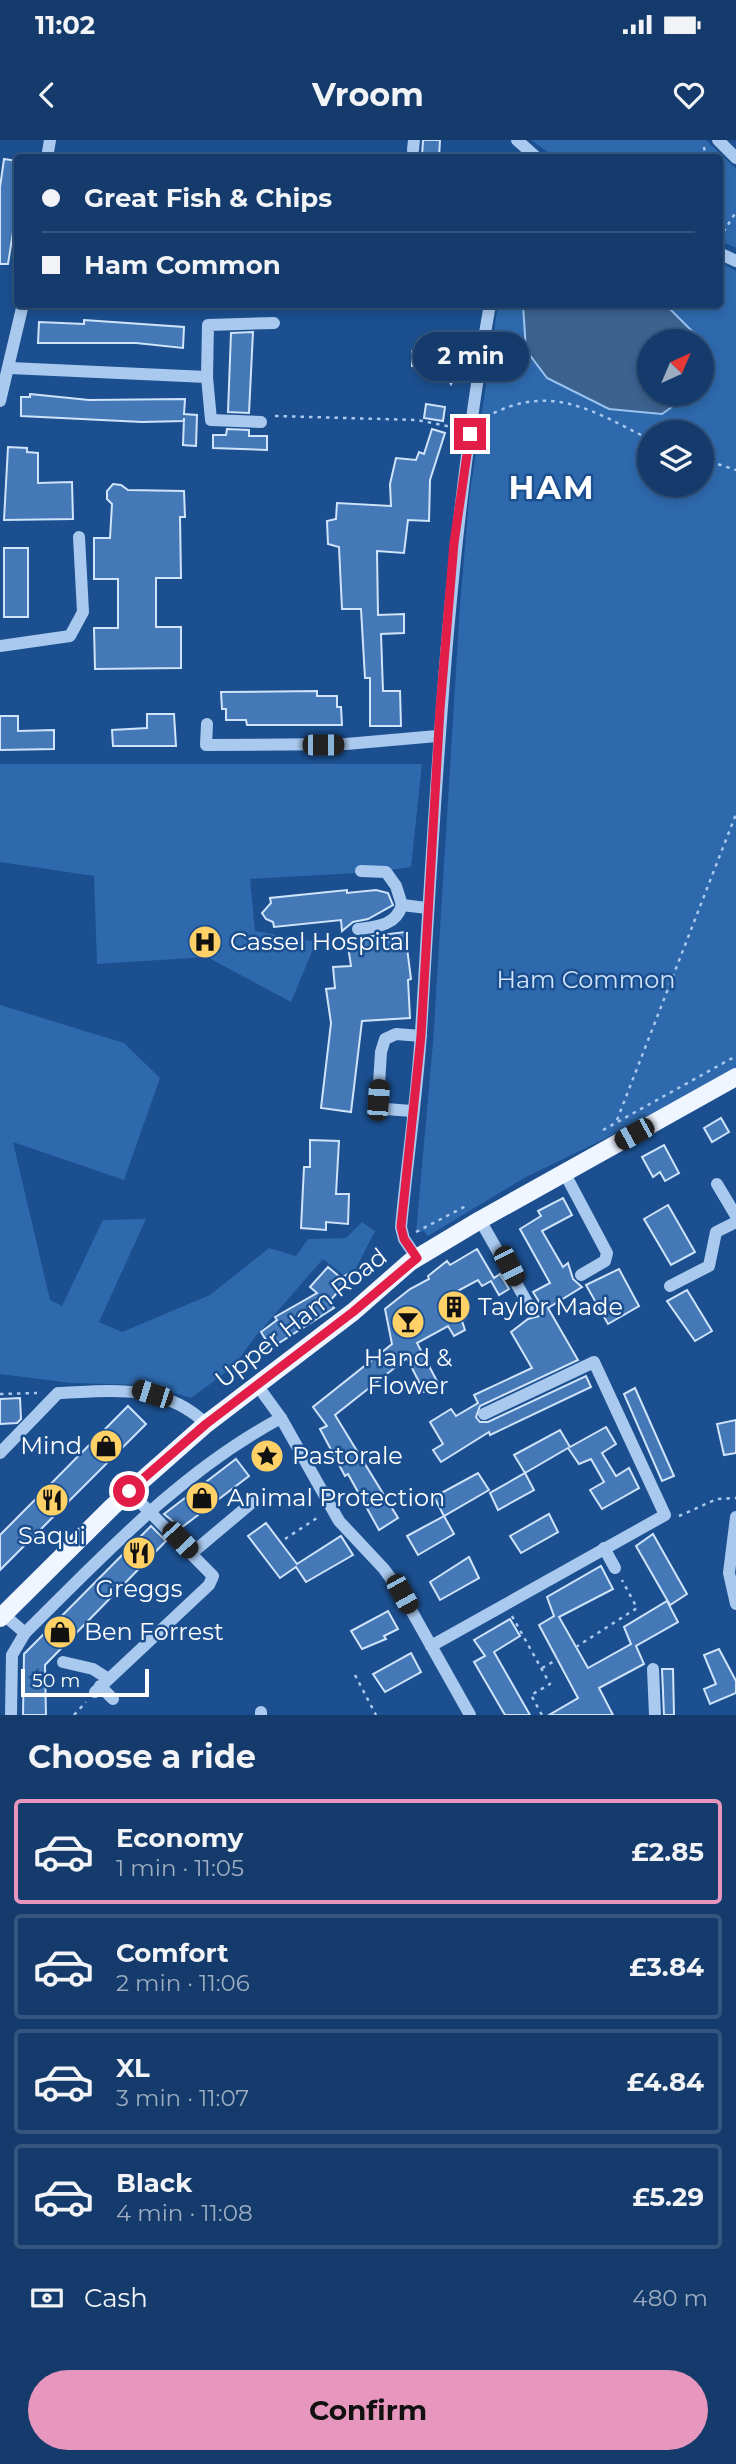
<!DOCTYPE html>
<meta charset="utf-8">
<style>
body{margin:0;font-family:Montserrat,sans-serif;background:#1d4271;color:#f1f3f6;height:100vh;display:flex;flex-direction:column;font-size:26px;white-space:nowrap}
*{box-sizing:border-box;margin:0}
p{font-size:23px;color:#9dadc1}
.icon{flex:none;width:38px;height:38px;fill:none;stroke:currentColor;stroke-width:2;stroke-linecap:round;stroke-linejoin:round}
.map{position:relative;height:1575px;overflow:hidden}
.sheet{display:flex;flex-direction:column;background:#143b6b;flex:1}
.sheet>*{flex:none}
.banner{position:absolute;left:14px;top:14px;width:709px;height:154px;border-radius:7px;box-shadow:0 4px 10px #0003,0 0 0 2px #33557e;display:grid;align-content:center;height:154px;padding:0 28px;background:#143b6b}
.needle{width:46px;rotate:44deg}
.buttons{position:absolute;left:637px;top:189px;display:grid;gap:14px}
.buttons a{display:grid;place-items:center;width:77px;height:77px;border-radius:50%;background:#143b6b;box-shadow:0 4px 10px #0003,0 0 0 2px #33557e;font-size:35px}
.scale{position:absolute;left:21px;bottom:18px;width:128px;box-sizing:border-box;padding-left:7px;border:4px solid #fff;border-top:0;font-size:19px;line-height:24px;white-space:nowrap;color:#fff;-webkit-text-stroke:5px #1b4f8f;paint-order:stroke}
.end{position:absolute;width:32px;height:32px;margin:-16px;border:9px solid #e11d48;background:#fff;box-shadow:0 0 0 4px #fff}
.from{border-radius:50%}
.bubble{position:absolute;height:49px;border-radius:24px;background:#143b6b;box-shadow:0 4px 10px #0003,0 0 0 2px #33557e;font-size:23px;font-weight:700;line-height:49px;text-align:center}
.car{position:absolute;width:21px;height:42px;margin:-21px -10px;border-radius:9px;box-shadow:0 0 5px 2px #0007;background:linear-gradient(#222 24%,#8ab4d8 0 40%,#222 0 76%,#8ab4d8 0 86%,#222 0)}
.banner b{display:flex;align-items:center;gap:24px;height:66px;font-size:26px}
.banner b+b{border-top:2px solid #33557e}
.banner i{width:18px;height:18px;background:#f1f3f6}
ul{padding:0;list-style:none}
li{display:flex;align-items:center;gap:21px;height:105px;margin:0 14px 10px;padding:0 14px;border:4px solid #33557e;border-radius:7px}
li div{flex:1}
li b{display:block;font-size:26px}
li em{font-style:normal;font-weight:700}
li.current{border-color:#e797bd}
li>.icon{width:63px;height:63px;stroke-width:1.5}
h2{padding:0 28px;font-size:32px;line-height:84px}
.pay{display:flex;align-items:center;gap:18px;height:77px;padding:0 28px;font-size:26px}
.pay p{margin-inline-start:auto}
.action{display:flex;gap:14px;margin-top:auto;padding:14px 28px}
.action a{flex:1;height:80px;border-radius:42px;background:#e797bd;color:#111;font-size:28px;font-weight:700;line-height:80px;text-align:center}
.status{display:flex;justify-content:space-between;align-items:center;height:49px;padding:0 35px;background:#143b6b;direction:ltr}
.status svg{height:19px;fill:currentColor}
header{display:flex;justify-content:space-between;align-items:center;height:91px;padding:0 28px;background:#143b6b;font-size:32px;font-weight:700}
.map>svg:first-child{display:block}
.green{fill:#2e69ad;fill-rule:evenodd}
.water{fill:#3c6290;stroke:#9cc4f0;stroke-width:2}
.building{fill:#4478b7;stroke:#cfe3fa;stroke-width:2}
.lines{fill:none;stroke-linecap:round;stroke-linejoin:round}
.path{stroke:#a9c9ee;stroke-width:2.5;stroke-dasharray:3.5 5;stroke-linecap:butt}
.minor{stroke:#a9c9ee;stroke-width:12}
.major{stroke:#f0f6ff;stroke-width:18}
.route{stroke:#e11d48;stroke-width:9}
.labels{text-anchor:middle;stroke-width:5;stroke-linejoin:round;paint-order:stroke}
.poi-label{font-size:24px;fill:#fff;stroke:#1b4f8f;text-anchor:start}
.park-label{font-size:24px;fill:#cfe3fa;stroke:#1b4f8f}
.street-label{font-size:24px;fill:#fff;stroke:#1b4f8f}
.district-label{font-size:32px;font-weight:bold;letter-spacing:2px;fill:#fff;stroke:#1b4f8f}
</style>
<div class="status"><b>11:02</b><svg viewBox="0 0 49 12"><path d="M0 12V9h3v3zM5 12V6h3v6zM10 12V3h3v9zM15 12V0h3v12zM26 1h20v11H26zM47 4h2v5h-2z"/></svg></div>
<header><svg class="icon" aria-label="back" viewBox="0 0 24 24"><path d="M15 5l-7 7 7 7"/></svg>Vroom<svg class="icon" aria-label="heart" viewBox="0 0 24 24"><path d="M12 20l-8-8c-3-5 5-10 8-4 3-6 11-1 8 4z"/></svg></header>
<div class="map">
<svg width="736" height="1575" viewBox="0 0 736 1575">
<rect width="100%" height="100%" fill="#1b4f8f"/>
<g class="green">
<polygon points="531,0 706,0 736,29 736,108 719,100 719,18 555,17"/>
<path d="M719,122L736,131V930L664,970L524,1038L428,1096L424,1091L416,1093L433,903L460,466L469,359L498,165L719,164ZM649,201H702V254H649ZM649,292H702V345H649Z"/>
<polygon points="0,624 422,624 411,727 376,732 250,739 255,791 316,802 291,862 207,817 97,824 94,736 0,722"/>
<polygon points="0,865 124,903 160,938 124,1040 13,1002 50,1160 62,1166 103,1080 146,1079 99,1182 122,1192 210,1155 269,1108 296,1116 308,1099 346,1098 362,1082 375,1091 350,1140 323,1119 255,1197 233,1227 191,1258 148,1245 71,1243 0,1234"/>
</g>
<polygon class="water" points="659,164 669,168 702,201 649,201 649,254 690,254 662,274 609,269 547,238 526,210 523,165"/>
<g class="building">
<polygon points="423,0 440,0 439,17 422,16"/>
<polygon points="4,19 18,21 18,60 8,124 0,124 0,47"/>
<polygon points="84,180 184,187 183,208 136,203 38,203 39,182 84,184"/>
<polygon points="253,192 249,273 228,272 231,193"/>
<polygon points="430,193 454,194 459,201 460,233 456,234 451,244 442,227 412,226 412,211 430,210"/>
<polygon points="30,254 89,260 185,259 184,274 197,275 196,306 183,305 184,278 184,281 142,282 21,276 21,257 30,257"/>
<polygon points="426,264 445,267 443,281 424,278"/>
<polygon points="227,289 249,290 249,296 267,296 267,310 213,308 213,295 226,295"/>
<polygon points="432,289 445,293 430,340 429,381 408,380 404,413 377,411 378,475 404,474 404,493 381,494 383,551 400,551 401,586 370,586 370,538 365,538 361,469 342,469 339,407 328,404 327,381 336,379 337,363 391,366 390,344 396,318 416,320 419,312 424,314"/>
<polygon points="8,307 27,308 27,312 38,313 38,343 72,342 73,379 4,380"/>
<polygon points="113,344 121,345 128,350 184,351 185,377 180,377 181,438 156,438 156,487 181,487 181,528 95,529 94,488 118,488 118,439 94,439 94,398 110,398 112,364 107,359 107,351"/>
<rect x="4" y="408" width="24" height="69"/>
<polygon points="317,551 317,556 337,556 337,567 341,567 342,585 247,585 246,580 226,580 226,569 222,569 221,552"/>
<polygon points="147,574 174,574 176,606 113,606 112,590 147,588"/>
<polygon points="0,576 18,576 18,591 54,590 54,609 0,610"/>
<polygon points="347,750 347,753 376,750 388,753 393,765 368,779 353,782 342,791 341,780 274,787 273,782 266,779 262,773 271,763 270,758"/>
<polygon points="405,792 411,839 408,840 410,878 362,881 351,972 321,968 331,883 326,849 335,848 333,827 351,826 347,799"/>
<polygon points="721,978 729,992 712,1002 704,988"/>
<polygon points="310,1000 339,1001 336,1054 349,1054 348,1084 326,1082 326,1090 301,1088 304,1027 310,1027"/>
<polygon points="664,1005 679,1033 665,1041 660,1032 653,1037 642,1017"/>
<polygon points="563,1058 572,1075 542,1091 563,1127 568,1123 573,1139 582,1147 548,1168 578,1220 480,1266 476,1277 480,1282 488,1282 586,1236 591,1247 490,1295 489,1292 441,1322 433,1310 443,1304 430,1282 451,1269 456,1276 478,1263 474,1255 532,1228 511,1192 528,1179 539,1176 544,1170 533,1152 550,1143 520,1089 541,1076 538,1071"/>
<polygon points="668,1065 695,1112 671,1125 644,1079"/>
<polygon points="477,1109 494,1138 500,1134 509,1149 499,1155 491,1141 482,1146 478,1140 452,1154 466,1178 462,1181 465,1190 454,1196 448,1186 417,1203 439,1245 424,1252 407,1218 335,1275 398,1378 379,1390 348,1334 345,1336 320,1289 327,1286 313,1267 392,1204 385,1169 410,1149 429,1139 428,1136 447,1121 450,1125"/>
<polygon points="328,1127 341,1138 351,1132 353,1135 328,1163 334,1168 271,1208 261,1192 277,1180 275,1177 317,1153 310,1147"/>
<polygon points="619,1129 639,1166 608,1184 586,1145"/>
<polygon points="687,1150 712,1191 695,1201 667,1161"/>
<polygon points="635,1248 674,1336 662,1341 624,1254"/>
<polygon points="20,1258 21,1279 17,1283 0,1284 0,1259"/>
<polygon points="128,1266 146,1284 0,1430 0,1395"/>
<polygon points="736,1280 736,1313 724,1315 717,1284"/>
<polygon points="606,1287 616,1304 602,1313 616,1336 629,1328 639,1348 602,1369 590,1350 604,1342 591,1319 579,1324 568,1308 525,1333 514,1315 560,1290 570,1307"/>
<polygon points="236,1319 249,1336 181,1388 164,1374"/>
<polygon points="478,1333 489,1350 444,1376 434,1357"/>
<polygon points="525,1333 534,1350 498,1370 490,1353"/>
<polygon points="549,1374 558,1392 521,1413 510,1396"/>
<polygon points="444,1376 454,1394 418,1415 407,1396"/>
<polygon points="266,1383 297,1424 341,1396 353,1415 306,1442 296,1427 280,1438 248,1396"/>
<polygon points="151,1386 166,1401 45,1525 46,1575 23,1575 24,1514"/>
<polygon points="653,1394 687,1454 670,1465 636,1406"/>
<polygon points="469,1417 479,1438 440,1460 430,1442"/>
<polygon points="601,1426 613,1449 559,1477 588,1528 631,1504 624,1487 667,1461 678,1482 636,1506 644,1524 599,1548 613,1575 549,1575 578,1558 539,1485 554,1476 547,1457"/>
<polygon points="388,1471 398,1489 384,1496 386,1499 362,1509 351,1491"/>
<polygon points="510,1479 520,1496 494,1512 530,1575 505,1575 474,1522 485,1516 474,1500"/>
<polygon points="719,1509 736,1541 736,1553 710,1564 704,1549 716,1544 704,1515"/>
<polygon points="411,1513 421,1532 385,1552 373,1534"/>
<polygon points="662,1529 673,1529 674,1575 664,1575"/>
</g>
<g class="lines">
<g class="path">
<polyline points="704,7 706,18"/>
<polyline points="719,99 736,72"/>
<polyline points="275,276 417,280 457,288"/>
<path d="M486,277C550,242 591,270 649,299"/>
<polyline points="702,319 736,330"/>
<polyline points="617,980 736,674"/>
<polyline points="603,990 736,916"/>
<polyline points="416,1092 466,1066"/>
<polyline points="0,1254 37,1253"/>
<polyline points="679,1376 717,1359 736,1358"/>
<polyline points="285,1399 320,1376"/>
<polyline points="512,1476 550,1544 531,1555 542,1575"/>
<polyline points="576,1507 637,1468 622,1440"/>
<polyline points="542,1528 558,1519"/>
<polyline points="355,1535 376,1575"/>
<polyline points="74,1575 86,1562"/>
</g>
<g class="minor">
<polyline points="517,0 537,18"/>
<polyline points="718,0 736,18"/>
<polyline points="413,10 414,0"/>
<polyline points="47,18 50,0"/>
<polyline points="719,113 736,121"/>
<polyline points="10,228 207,237"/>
<polyline points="0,261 23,164"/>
<polyline points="261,282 211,280 207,237 208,185 274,183"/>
<polyline points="0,506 70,496 83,472 79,397"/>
<polyline points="207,584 206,605 346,604 437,596"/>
<polyline points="361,731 386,732 396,746 402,765 427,768"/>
<path d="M358,789C376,787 396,786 402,765"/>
<polyline points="412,971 386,969 378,960 381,912 385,899 396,894 421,896"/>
<polyline points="564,1032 607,1113 605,1121 581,1135"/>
<polyline points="717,1044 736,1076"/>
<polyline points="480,1080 532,1171"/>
<path d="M417,1118L404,1099L401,1087C407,1022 417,957 421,892C436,648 447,406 490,164"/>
<polyline points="670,1146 709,1126 716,1092 736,1082"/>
<polyline points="257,1245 281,1278 339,1381 384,1429 402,1454 470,1575"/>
<path d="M0,1313L58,1253C110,1251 165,1243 206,1284"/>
<polyline points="736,1377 729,1433 736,1464"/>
<polyline points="604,1408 615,1428"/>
<polyline points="192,1413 255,1360"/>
<polyline points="3,1474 25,1493"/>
<polyline points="431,1506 665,1375 594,1222 484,1274"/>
<polyline points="63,1522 93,1529 107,1538"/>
<polyline points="653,1529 655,1575"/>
<polyline points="100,1546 113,1559"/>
<polyline points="95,1552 209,1445 213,1436 129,1351"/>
<path d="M11,1575L12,1515L25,1493C104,1415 181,1331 281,1278"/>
<polyline points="261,1575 261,1572"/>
</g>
<polyline class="major" points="0,1478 112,1367 206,1284 353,1172 410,1122 480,1080 736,937"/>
</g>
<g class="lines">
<polyline class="route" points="129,1351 206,1284 353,1172 417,1118 404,1099 401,1087 421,896 440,569 454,403 470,294"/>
</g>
<defs>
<symbol id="hospital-disc" viewBox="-11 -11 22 22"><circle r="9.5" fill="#ffd166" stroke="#1b4f8f"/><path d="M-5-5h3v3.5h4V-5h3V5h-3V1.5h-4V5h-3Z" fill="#111"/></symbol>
<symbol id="building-disc" viewBox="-11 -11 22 22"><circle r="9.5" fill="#ffd166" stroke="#1b4f8f"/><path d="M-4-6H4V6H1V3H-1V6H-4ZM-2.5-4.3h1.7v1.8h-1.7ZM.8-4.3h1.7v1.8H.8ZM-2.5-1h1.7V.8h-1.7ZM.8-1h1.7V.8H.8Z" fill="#111"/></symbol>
<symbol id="bar-disc" viewBox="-11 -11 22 22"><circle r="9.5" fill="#ffd166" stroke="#1b4f8f"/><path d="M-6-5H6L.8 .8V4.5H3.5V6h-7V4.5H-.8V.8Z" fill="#111"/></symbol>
<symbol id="shop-disc" viewBox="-11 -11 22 22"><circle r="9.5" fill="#ffd166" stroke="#1b4f8f"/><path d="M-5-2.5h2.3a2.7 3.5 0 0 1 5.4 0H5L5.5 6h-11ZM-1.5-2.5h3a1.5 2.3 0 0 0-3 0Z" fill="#111"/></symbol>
<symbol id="sight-disc" viewBox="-11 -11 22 22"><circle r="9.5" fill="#ffd166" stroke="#1b4f8f"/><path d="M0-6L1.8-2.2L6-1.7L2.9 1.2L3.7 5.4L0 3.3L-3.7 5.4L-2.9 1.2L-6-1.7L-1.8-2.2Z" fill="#111"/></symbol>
<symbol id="restaurant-disc" viewBox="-11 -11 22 22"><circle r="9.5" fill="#ffd166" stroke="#1b4f8f"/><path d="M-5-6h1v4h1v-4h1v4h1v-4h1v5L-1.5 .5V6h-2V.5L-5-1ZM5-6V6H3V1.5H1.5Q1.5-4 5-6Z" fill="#111"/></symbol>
</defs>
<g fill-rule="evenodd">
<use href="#hospital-disc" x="186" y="783" width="38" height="38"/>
<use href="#building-disc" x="435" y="1148" width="38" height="38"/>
<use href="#bar-disc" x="389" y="1163" width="38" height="38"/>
<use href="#shop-disc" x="87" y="1287" width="38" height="38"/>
<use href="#sight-disc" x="248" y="1297" width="38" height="38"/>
<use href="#shop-disc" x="183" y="1339" width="38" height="38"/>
<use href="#restaurant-disc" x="33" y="1341" width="38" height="38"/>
<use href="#restaurant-disc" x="120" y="1394" width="38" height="38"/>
<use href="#shop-disc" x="41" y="1473" width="38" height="38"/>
</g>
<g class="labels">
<g class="poi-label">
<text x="230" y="810">Cassel Hospital</text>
<text x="478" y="1175">Taylor Made</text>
<text x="408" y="1226" text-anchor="middle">Hand &amp;<tspan x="408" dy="28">Flower</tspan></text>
<text x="82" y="1314" text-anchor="end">Mind</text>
<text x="292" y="1324">Pastorale</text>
<text x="227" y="1366">Animal Protection</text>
<text x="52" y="1404" text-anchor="middle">Saqui</text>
<text x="139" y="1457" text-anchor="middle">Greggs</text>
<text x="84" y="1500">Ben Forrest</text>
</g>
<g class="park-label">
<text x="586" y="848">Ham Common</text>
</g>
<g class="street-label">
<text transform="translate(301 1178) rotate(-38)" y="8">Upper Ham Road</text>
</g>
<g class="district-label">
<text x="552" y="359">HAM</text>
</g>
</g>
</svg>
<div class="buttons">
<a><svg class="needle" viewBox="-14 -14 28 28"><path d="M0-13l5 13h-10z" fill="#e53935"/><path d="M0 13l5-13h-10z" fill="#9dadc1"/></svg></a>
<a><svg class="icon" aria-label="layers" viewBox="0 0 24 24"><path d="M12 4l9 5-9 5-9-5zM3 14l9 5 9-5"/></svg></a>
</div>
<div class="scale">50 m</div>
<i class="end from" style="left:129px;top:1351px"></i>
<i class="end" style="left:470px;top:294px"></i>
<div class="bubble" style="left:413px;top:192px;width:116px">2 min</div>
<i class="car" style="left:323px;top:605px;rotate:90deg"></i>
<i class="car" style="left:378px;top:960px;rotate:4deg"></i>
<i class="car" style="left:634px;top:994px;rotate:241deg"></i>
<i class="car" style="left:509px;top:1126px;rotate:153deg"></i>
<i class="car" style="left:152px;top:1254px;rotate:288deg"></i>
<i class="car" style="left:180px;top:1400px;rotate:137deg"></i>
<i class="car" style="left:402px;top:1454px;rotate:151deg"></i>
<div class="banner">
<b><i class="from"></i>Great Fish &amp; Chips</b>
<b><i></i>Ham Common</b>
</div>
</div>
<section class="sheet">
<h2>Choose a ride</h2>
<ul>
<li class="current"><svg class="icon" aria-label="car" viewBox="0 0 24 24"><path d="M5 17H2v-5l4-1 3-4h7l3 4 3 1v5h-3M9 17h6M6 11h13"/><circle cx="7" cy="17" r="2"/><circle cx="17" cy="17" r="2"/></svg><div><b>Economy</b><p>1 min · 11:05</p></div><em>£2.85</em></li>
<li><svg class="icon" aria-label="car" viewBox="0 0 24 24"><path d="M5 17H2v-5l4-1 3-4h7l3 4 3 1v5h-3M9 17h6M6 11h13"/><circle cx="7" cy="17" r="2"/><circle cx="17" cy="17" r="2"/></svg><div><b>Comfort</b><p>2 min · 11:06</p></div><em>£3.84</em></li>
<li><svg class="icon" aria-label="car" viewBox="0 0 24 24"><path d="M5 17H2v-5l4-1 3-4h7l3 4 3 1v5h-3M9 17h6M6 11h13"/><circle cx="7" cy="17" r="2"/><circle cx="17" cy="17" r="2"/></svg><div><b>XL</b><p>3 min · 11:07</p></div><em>£4.84</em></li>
<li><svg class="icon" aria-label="car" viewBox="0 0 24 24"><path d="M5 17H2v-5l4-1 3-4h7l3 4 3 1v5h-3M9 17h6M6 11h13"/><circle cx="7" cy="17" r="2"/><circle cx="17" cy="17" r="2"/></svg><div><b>Black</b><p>4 min · 11:08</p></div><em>£5.29</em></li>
</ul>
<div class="pay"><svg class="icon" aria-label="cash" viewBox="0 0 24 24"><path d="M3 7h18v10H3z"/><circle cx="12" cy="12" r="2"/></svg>Cash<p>480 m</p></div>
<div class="action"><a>Confirm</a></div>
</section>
